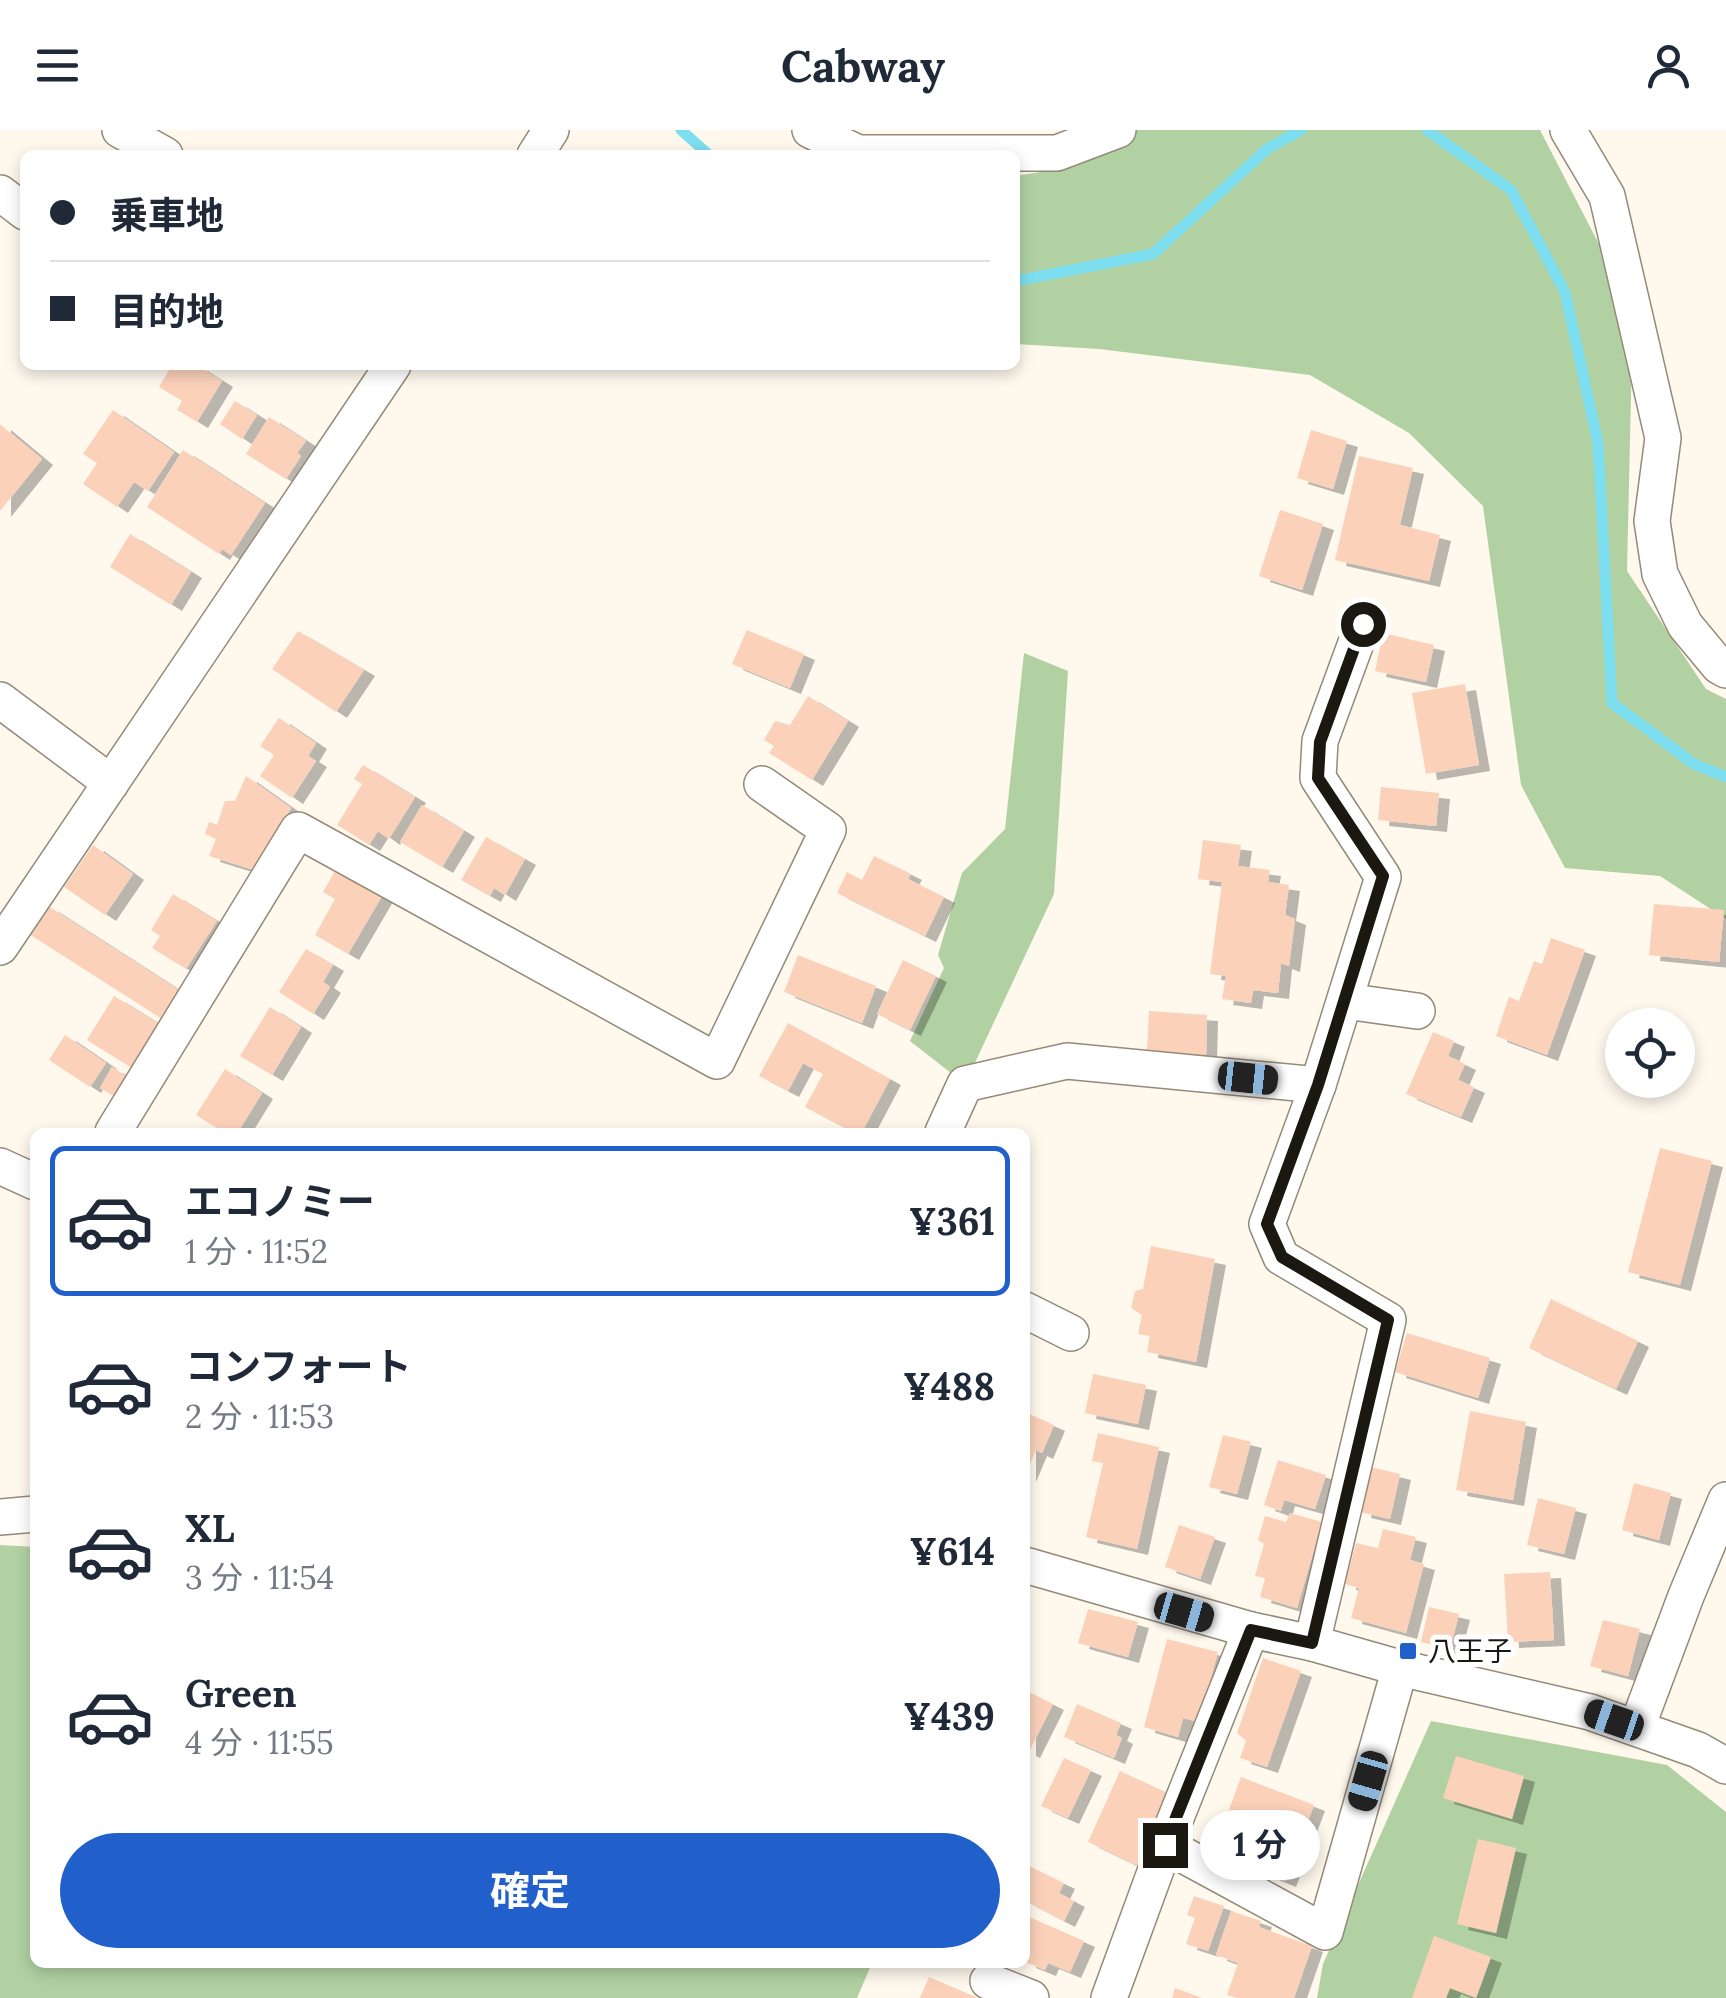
<!DOCTYPE html>
<html lang="ja">
<meta charset="utf-8">
<style>
body{margin:0;font-family:Lora,"Noto Sans JP",serif;background:#f2f2f3;color:#1f2937;height:100vh;display:flex;flex-direction:column;font-size:38px;white-space:nowrap}
*{box-sizing:border-box;margin:0}
p{font-size:32px;color:#747a83}
.icon{flex:none;width:55px;height:55px;fill:none;stroke:currentColor;stroke-width:2;stroke-linecap:round;stroke-linejoin:round}
.map{position:relative;flex:1;overflow:hidden}
.drawer{position:absolute;left:30px;top:998px;width:1000px;height:840px;display:flex;flex-direction:column;background:#fff;border-radius:15px;box-shadow:0 5px 15px #0003}
.drawer>*{flex:none}
.banner{position:absolute;left:20px;top:20px;width:1000px;height:220px;border-radius:15px;box-shadow:0 5px 15px #0003;display:grid;align-content:center;height:220px;padding:0 30px;background:#fff}
.buttons{position:absolute;left:1605px;top:878px;display:grid;gap:20px}
.buttons a{display:grid;place-items:center;width:90px;height:90px;border-radius:50%;background:#fff;box-shadow:0 5px 15px #0003;font-size:50px}
.end{position:absolute;width:45px;height:45px;margin:-22px;border:12px solid #1b1711;background:#fff;box-shadow:0 0 0 5px #fff}
.from{border-radius:50%}
.bubble{position:absolute;height:70px;border-radius:35px;background:#fff;box-shadow:0 5px 15px #0003;font-size:32px;font-weight:700;line-height:70px;text-align:center}
.car{position:absolute;width:30px;height:60px;margin:-30px -15px;border-radius:12px;box-shadow:0 0 8px 2px #0007;background:linear-gradient(#222 24%,#8ab4d8 0 40%,#222 0 76%,#8ab4d8 0 86%,#222 0)}
.banner b{display:flex;align-items:center;gap:35px;height:95px;font-size:38px}
.banner b+b{border-top:2px solid #e0e1e3}
.banner i{width:25px;height:25px;background:#1f2937}
ul{padding:18px 0 0;list-style:none}
li{display:flex;align-items:center;gap:30px;height:150px;margin:0 20px 15px;padding:0 10px;border:5px solid transparent;border-radius:15px}
li div{flex:1}
li b{display:block;font-size:38px}
li em{font-style:normal;font-weight:700}
li.on{border-color:#215fcb}
li>.icon{width:90px;height:90px;stroke-width:1.5}
.cta{display:flex;gap:20px;margin-top:auto;padding:20px 30px}
.cta a{flex:1;height:115px;border-radius:60px;background:#215fcb;color:#fff;font-size:40px;font-weight:700;line-height:115px;text-align:center}
header{display:flex;justify-content:space-between;align-items:center;height:130px;padding:0 30px;background:#fff;font-size:45px;font-weight:700}
.map>svg:first-child{display:block}
.green{fill:#b1d1a3}
.lines{fill:none;stroke-linecap:round;stroke-linejoin:round}
.stream{stroke:#7ddeef;stroke-width:11}
.building{fill:#fbd1ba;filter:url(#shadow)}
.minor-casing{stroke:#948a79;stroke-width:38}
.minor{stroke:#fff;stroke-width:35}
.route{stroke:#1b1711;stroke-width:12}
.poi-dot{fill:#215fcb;stroke:#fff;stroke-width:4}
.labels{text-anchor:middle;stroke-width:10;stroke-linejoin:round;paint-order:stroke}
.poi-label{font-size:28px;fill:#1b1711;stroke:#fff;text-anchor:start}
</style>
<header><svg class="icon" aria-label="menu" viewBox="0 0 24 24"><path d="M4 6h16M4 12h16M4 18h16"/></svg>Cabway<svg class="icon" aria-label="person" viewBox="0 0 24 24"><circle cx="12" cy="8" r="4"/><path d="M4 21q1-7 8-7t8 7"/></svg></header>
<div class="map">
<svg width="1726" height="1868" viewBox="0 0 1726 1868">
<defs>
<filter id="shadow"><feDropShadow dx="11" dy="6" stdDeviation="0" flood-color="#0004"/></filter>
</defs>
<rect width="100%" height="100%" fill="#fef8ed"/>
<g class="green">
<polygon points="1118,0 1540,0 1633,180 1627,441 1706,559 1726,569 1726,789 1660,746 1565,738 1521,655 1483,376 1409,303 1310,245 1099,219 1015,214 1015,46 1067,38"/>
<polygon points="1024,523 1068,541 1054,764 965,954 910,911 944,838 938,825 962,743 1005,699"/>
<polygon points="0,1415 35,1417 35,1832 872,1833 857,1868 0,1868"/>
<polygon points="1431,1591 1667,1635 1726,1682 1726,1868 1317,1868 1323,1834"/>
</g>
<g class="lines">
<g class="stream">
<polyline points="681,0 709,25"/>
<polyline points="1427,0 1511,60 1565,162 1598,313 1612,573 1694,634 1726,647"/>
<polyline points="1015,151 1153,124 1267,19 1301,0"/>
</g>
</g>
<g class="building">
<polygon points="172,235 197,235 222,251 197,292 177,280 182,271 159,257"/>
<polygon points="235,271 257,285 242,309 220,294"/>
<polygon points="113,280 174,322 148,361 134,352 117,377 83,354 97,333 83,324"/>
<polygon points="269,287 306,311 297,323 301,326 286,349 246,324"/>
<polygon points="0,294 42,329 0,381"/>
<polygon points="1311,300 1347,311 1333,359 1297,348"/>
<polygon points="183,320 265,373 231,425 222,419 219,424 147,377"/>
<polygon points="1359,326 1413,338 1400,395 1440,405 1429,451 1335,430"/>
<polygon points="1280,380 1323,394 1302,460 1259,446"/>
<polygon points="130,404 191,442 171,475 110,437"/>
<polygon points="747,500 804,524 790,558 732,534"/>
<polygon points="298,501 364,540 336,582 272,539"/>
<polygon points="1383,503 1434,515 1426,552 1375,541"/>
<polygon points="1465,554 1479,635 1426,644 1412,563"/>
<polygon points="808,566 848,591 812,650 769,623 774,616 764,610 775,591 790,595"/>
<polygon points="279,588 316,613 308,626 316,631 292,668 260,646 274,625 260,616"/>
<polygon points="363,635 415,667 389,709 378,701 369,715 337,695 362,654 354,649"/>
<polygon points="246,646 291,678 254,740 209,726 216,709 205,704 209,692 217,695 225,671 235,671"/>
<polygon points="1381,657 1439,663 1436,696 1378,690"/>
<polygon points="422,675 464,701 442,737 400,712"/>
<polygon points="486,707 525,729 505,765 494,758 490,766 461,750"/>
<polygon points="1203,710 1241,715 1238,736 1270,740 1268,752 1289,755 1285,785 1295,789 1289,836 1281,833 1278,863 1253,860 1251,873 1222,869 1226,846 1210,844 1222,752 1198,749"/>
<polygon points="93,715 133,744 105,785 64,757"/>
<polygon points="874,726 911,744 908,749 944,767 925,806 837,763 847,742 862,750"/>
<polygon points="336,739 382,766 348,824 315,805 335,769 323,762"/>
<polygon points="173,764 217,791 186,839 152,818 160,806 151,800"/>
<polygon points="1654,774 1724,780 1719,832 1649,825"/>
<polygon points="48,776 180,861 162,889 29,804"/>
<polygon points="1551,808 1585,820 1547,925 1496,906 1509,867 1519,871 1534,831 1542,834"/>
<polygon points="306,819 333,835 323,852 330,857 313,884 279,862"/>
<polygon points="798,825 876,856 862,893 784,862"/>
<polygon points="903,830 936,846 910,900 877,884"/>
<polygon points="114,866 159,894 132,938 87,910"/>
<polygon points="270,877 301,897 272,945 240,926"/>
<polygon points="1149,881 1207,885 1206,925 1147,921"/>
<polygon points="788,893 890,949 862,1002 853,1002 805,977 823,944 803,933 788,961 759,946"/>
<polygon points="1433,902 1454,911 1448,926 1465,934 1458,950 1474,957 1461,987 1406,964"/>
<polygon points="65,905 106,933 90,957 49,930"/>
<polygon points="112,937 128,947 115,967 100,958"/>
<polygon points="225,939 262,963 238,1002 223,1002 196,985"/>
<polygon points="1660,1018 1712,1031 1680,1155 1628,1142"/>
<polygon points="1151,1116 1215,1129 1196,1232 1147,1222 1150,1206 1138,1204 1142,1185 1131,1178 1135,1161 1143,1159"/>
<polygon points="1551,1169 1638,1211 1616,1259 1529,1218"/>
<polygon points="1407,1203 1490,1228 1478,1268 1395,1242"/>
<polygon points="1093,1244 1146,1255 1138,1294 1085,1283"/>
<polygon points="1470,1281 1526,1292 1513,1370 1456,1360"/>
<polygon points="1025,1282 1054,1295 1042,1323 1036,1320 1025,1346"/>
<polygon points="1098,1303 1159,1317 1137,1419 1086,1407 1103,1333 1092,1331"/>
<polygon points="1223,1305 1251,1312 1237,1364 1209,1357"/>
<polygon points="1278,1330 1326,1345 1315,1379 1284,1370 1281,1381 1264,1375"/>
<polygon points="1371,1337 1400,1344 1390,1389 1360,1382"/>
<polygon points="1634,1353 1671,1363 1659,1410 1622,1400"/>
<polygon points="1538,1368 1576,1378 1564,1424 1527,1415"/>
<polygon points="1290,1383 1322,1392 1297,1478 1260,1467 1265,1448 1255,1446 1264,1414 1258,1410 1265,1386 1286,1392"/>
<polygon points="1179,1395 1215,1407 1200,1449 1165,1437"/>
<polygon points="1383,1399 1416,1407 1410,1430 1424,1434 1406,1503 1351,1488 1359,1458 1345,1454 1356,1413 1378,1418"/>
<polygon points="1550,1442 1554,1510 1508,1512 1504,1444"/>
<polygon points="1429,1477 1459,1484 1450,1519 1421,1512"/>
<polygon points="1088,1479 1138,1492 1128,1527 1078,1513"/>
<polygon points="1603,1490 1640,1499 1628,1546 1590,1536"/>
<polygon points="1167,1509 1218,1522 1199,1592 1183,1588 1178,1607 1144,1597"/>
<polygon points="1263,1528 1301,1541 1267,1637 1240,1628 1246,1611 1237,1603"/>
<polygon points="1025,1560 1053,1574 1029,1622 1025,1620"/>
<polygon points="1077,1574 1121,1593 1116,1605 1122,1608 1114,1628 1064,1607"/>
<polygon points="1456,1626 1524,1646 1512,1689 1443,1668"/>
<polygon points="1064,1628 1091,1640 1068,1688 1041,1676"/>
<polygon points="1120,1641 1170,1664 1138,1736 1088,1712"/>
<polygon points="1241,1647 1314,1675 1285,1751 1236,1731 1246,1705 1264,1712 1273,1687 1253,1680 1248,1693 1227,1685"/>
<polygon points="1478,1709 1516,1718 1496,1803 1457,1794"/>
<polygon points="1025,1734 1064,1753 1059,1763 1074,1771 1064,1791 1025,1771"/>
<polygon points="1194,1766 1224,1776 1208,1821 1186,1814 1195,1788 1187,1785"/>
<polygon points="1231,1781 1261,1791 1259,1797 1312,1816 1294,1868 1237,1868 1227,1865 1238,1833 1216,1825"/>
<polygon points="1027,1786 1084,1811 1070,1842 1048,1833 1045,1840 1025,1832"/>
<polygon points="1434,1806 1491,1827 1476,1868 1450,1858 1446,1868 1412,1868"/>
<polygon points="929,1847 978,1868 920,1868"/>
<polygon points="1175,1858 1202,1868 1172,1868"/>
</g>
<g class="lines">
<defs>
<g id="minor">
<polyline points="120,0 165,25"/>
<polyline points="810,0 858,23 1057,23 1118,0"/>
<polyline points="1568,0 1607,66 1663,308 1652,391 1660,444 1685,495 1719,536 1726,540"/>
<polyline points="535,25 551,0"/>
<polyline points="0,63 25,82"/>
<polyline points="0,570 111,653"/>
<polyline points="0,817 393,235"/>
<polyline points="1345,871 1417,881"/>
<polyline points="113,1002 298,700 717,931 828,700 762,654"/>
<polyline points="943,1002 965,954 1067,931 1318,955 1383,747 1318,648 1320,611 1363,494"/>
<polyline points="0,1036 35,1052"/>
<polyline points="1025,1180 1071,1203"/>
<polyline points="0,1387 35,1384"/>
<polyline points="1025,1435 1251,1500 1312,1513 1400,1538 1590,1582 1698,1620 1726,1636"/>
<polyline points="1312,1513 1388,1190 1281,1127 1267,1094 1318,955"/>
<polyline points="1637,1597 1686,1466 1726,1370"/>
<polyline points="1165,1715 1325,1802 1400,1538"/>
<polyline points="988,1851 1031,1868"/>
<polyline points="1109,1868 1165,1715 1251,1500"/>
</g>
</defs>
<use href="#minor" class="minor-casing"/>
<use href="#minor" class="minor"/>
</g>
<g class="lines">
<polyline class="route" points="1165,1715 1251,1500 1312,1513 1388,1190 1282,1127 1267,1094 1318,955 1383,746 1318,648 1320,612 1363,494"/>
</g>
<rect class="poi-dot" x="1398" y="1511" width="20" height="20" rx="5"/>
<g class="labels">
<g class="poi-label">
<text x="1428" y="1531">八王子</text>
</g>
</g>
</svg>
<div class="buttons">
<a><svg class="icon" aria-label="locate" viewBox="0 0 24 24"><circle cx="12" cy="12" r="6"/><path d="M12 2v4M12 18v4M2 12h4M18 12h4"/></svg></a>
</div>
<i class="end from" style="left:1363px;top:494px"></i>
<i class="end" style="left:1165px;top:1715px"></i>
<div class="bubble" style="left:1200px;top:1680px;width:120px">1 分</div>
<i class="car" style="left:1248px;top:948px;rotate:96deg"></i>
<i class="car" style="left:1184px;top:1482px;rotate:106deg"></i>
<i class="car" style="left:1614px;top:1590px;rotate:289deg"></i>
<i class="car" style="left:1368px;top:1651px;rotate:196deg"></i>
<div class="banner">
<b><i class="from"></i>乗車地</b>
<b><i></i>目的地</b>
</div>
<section class="drawer">
<ul>
<li class="on"><svg class="icon" aria-label="car" viewBox="0 0 24 24"><path d="M5 17H2v-5l4-1 3-4h7l3 4 3 1v5h-3M9 17h6M6 11h13"/><circle cx="7" cy="17" r="2"/><circle cx="17" cy="17" r="2"/></svg><div><b>エコノミー</b><p>1 分 · 11:52</p></div><em>¥361</em></li>
<li><svg class="icon" aria-label="car" viewBox="0 0 24 24"><path d="M5 17H2v-5l4-1 3-4h7l3 4 3 1v5h-3M9 17h6M6 11h13"/><circle cx="7" cy="17" r="2"/><circle cx="17" cy="17" r="2"/></svg><div><b>コンフォート</b><p>2 分 · 11:53</p></div><em>¥488</em></li>
<li><svg class="icon" aria-label="car" viewBox="0 0 24 24"><path d="M5 17H2v-5l4-1 3-4h7l3 4 3 1v5h-3M9 17h6M6 11h13"/><circle cx="7" cy="17" r="2"/><circle cx="17" cy="17" r="2"/></svg><div><b>XL</b><p>3 分 · 11:54</p></div><em>¥614</em></li>
<li><svg class="icon" aria-label="car" viewBox="0 0 24 24"><path d="M5 17H2v-5l4-1 3-4h7l3 4 3 1v5h-3M9 17h6M6 11h13"/><circle cx="7" cy="17" r="2"/><circle cx="17" cy="17" r="2"/></svg><div><b>Green</b><p>4 分 · 11:55</p></div><em>¥439</em></li>
</ul>
<div class="cta"><a>確定</a></div>
</section>
</div>
